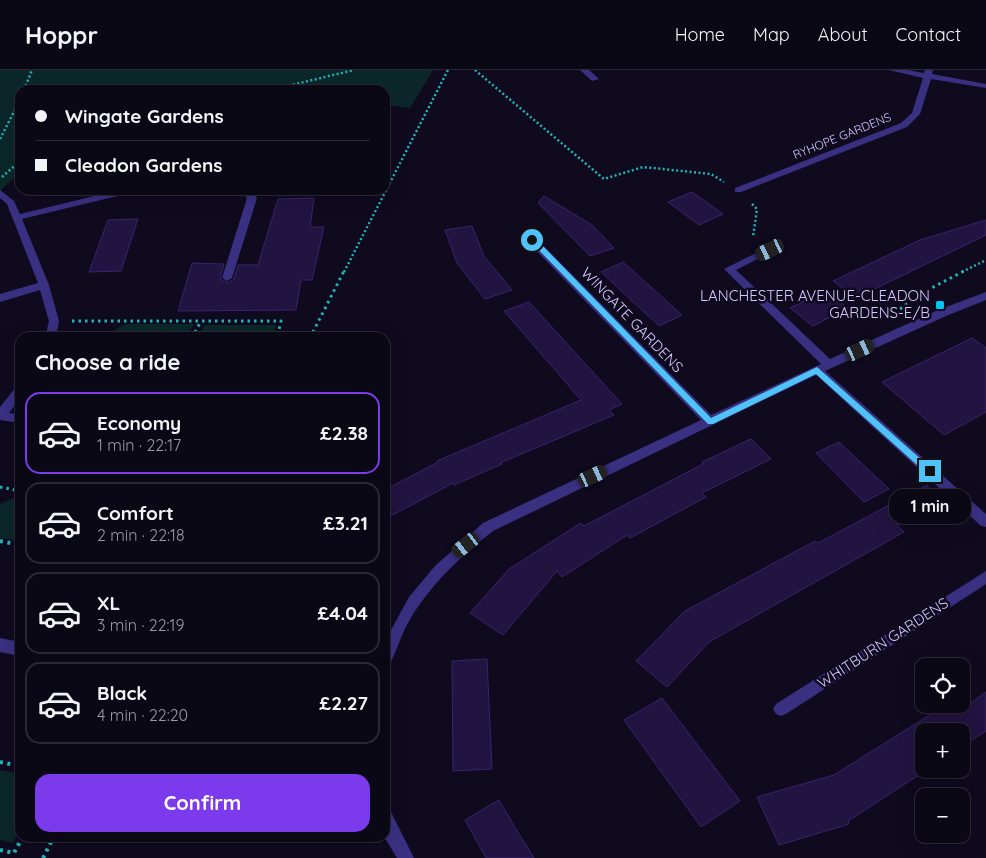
<!DOCTYPE html>
<meta charset="utf-8">
<style>
body{margin:0;font-family:Quicksand,sans-serif;background:#191623;color:#f1f3f6;height:100vh;display:flex;flex-direction:column;font-size:19px;white-space:nowrap}
*{box-sizing:border-box;margin:0}
p{font-size:16px;color:#9a9aa1}
.icon{flex:none;width:28px;height:28px;fill:none;stroke:currentColor;stroke-width:2;stroke-linecap:round;stroke-linejoin:round}
.map{position:relative;flex:1;overflow:hidden}
.sheet{position:absolute;left:15px;top:262px;width:375px;height:510px;display:flex;flex-direction:column;background:#0b0816;border-radius:15px;box-shadow:0 5px 20px #0002,0 0 0 1px #2b2935}
.sheet>*{flex:none}
.top-card{position:absolute;left:15px;top:15px;width:375px;height:110px;border-radius:15px;box-shadow:0 5px 20px #0002,0 0 0 1px #2b2935;display:grid;align-content:center;height:110px;padding:0 20px;background:#0b0816}
.fabs{position:absolute;left:915px;top:588px;display:grid;gap:10px}
.fabs a{display:grid;place-items:center;width:55px;height:55px;border-radius:10px;background:#0b0816;box-shadow:0 5px 20px #0002,0 0 0 1px #2b2935;font-size:25px}
.end{position:absolute;width:22px;height:22px;margin:-11px;border:6px solid #4fc3f7;background:#111;box-shadow:0 0 0 2px #111}
.from{border-radius:50%}
.bubble{position:absolute;height:35px;border-radius:15px;background:#0b0816;box-shadow:0 5px 20px #0002,0 0 0 1px #2b2935;font-size:16px;font-weight:700;line-height:35px;text-align:center}
.car{position:absolute;width:15px;height:30px;margin:-15px -8px;border-radius:6px;box-shadow:0 0 4px 1px #0007;background:linear-gradient(#222 24%,#8ab4d8 0 40%,#222 0 76%,#8ab4d8 0 86%,#222 0)}
.top-card b{display:flex;align-items:center;gap:18px;height:48px;font-size:19px}
.top-card b+b{border-top:1px solid #2b2935}
.top-card i{width:12px;height:12px;background:#f1f3f6}
ul{padding:0;list-style:none}
li{display:flex;align-items:center;gap:15px;height:82px;margin:0 10px 8px;padding:0 10px;border:2px solid #2b2935;border-radius:15px}
li div{flex:1}
li b{display:block;font-size:19px}
li em{font-style:normal;font-weight:700}
li.active{border-color:#7c3aed}
li>.icon{width:45px;height:45px;stroke-width:1.5}
h2{padding:0 20px;font-size:22px;line-height:60px}
.action{display:flex;gap:10px;margin-top:auto;padding:10px 20px}
.action a{flex:1;height:58px;border-radius:15px;background:#7c3aed;color:#fff;font-size:20px;font-weight:700;line-height:58px;text-align:center}
header{display:flex;align-items:center;gap:30px;box-sizing:border-box;height:70px;padding:0 25px;background:#0b0816;border-bottom:1px solid #2b2935}
header strong{font-size:24px}
nav{display:flex;gap:28px;margin-inline-start:auto;font-size:18px}
.map>svg:first-child{display:block}
.green{fill:#0c2729}
.building{fill:#211441;stroke:#3a236f}
.lines{fill:none;stroke-linecap:round;stroke-linejoin:round}
.path-far2{stroke:#21b5b9;stroke-width:2.5;stroke-dasharray:2 2.5;stroke-linecap:butt}
.path-far1{stroke:#21b5b9;stroke-width:3;stroke-dasharray:2.5 4;stroke-linecap:butt}
.path{stroke:#21b5b9;stroke-width:4;stroke-dasharray:3 4.5;stroke-linecap:butt}
.minor{fill:#3a3082;fill-rule:evenodd}
.route{fill:#4fc3f7}
.poi-dot{fill:#00c4f2;stroke:#0f0a1e;stroke-width:2}
.labels{text-anchor:middle;stroke-width:5;stroke-linejoin:round;paint-order:stroke}
.far-street-label{font-size:12px;fill:#d3c7ff;stroke:#0f0a1e}
.poi-label{font-size:15px;fill:#d3c7ff;stroke:#0f0a1e;text-anchor:end}
.street-label{font-size:15px;fill:#d3c7ff;stroke:#0f0a1e}
</style>
<header>
<strong>Hoppr</strong>
<nav><a>Home</a><a>Map</a><a>About</a><a>Contact</a></nav>
</header>
<div class="map">
<svg width="986" height="788" viewBox="0 0 986 788">
<rect width="100%" height="100%" fill="#0f0a1e"/>
<g class="green">
<polygon points="0,0 433,0 410,38 385,35 385,20 20,20 20,102 0,121"/>
<polygon points="125,254 194,254 187,267 102,267"/>
<polygon points="205,255 276,255 273,267 197,267"/>
<polygon points="18,426 20,426 20,471 0,468 0,434"/>
<polygon points="0,700 20,704 20,759 13,773 0,770"/>
</g>
<g class="building">
<polygon points="692,122 723,144 699,155 668,132"/>
<polygon points="544,126 592,155 614,178 590,186 538,133"/>
<polygon points="314,128 310,157 324,157 312,210 301,210 296,240 178,241 192,193 224,194 220,209 228,213 234,209 238,195 258,195 278,129"/>
<polygon points="138,149 121,201 89,202 108,150"/>
<polygon points="986,150 986,165 856,228 833,211 920,170"/>
<polygon points="472,156 484,186 512,220 485,229 457,193 445,160"/>
<polygon points="623,192 652,218 682,245 659,256 601,202"/>
<polygon points="825,221 848,238 813,256 790,238"/>
<polygon points="529,232 622,334 609,340 614,345 500,393 502,394 454,415 453,413 385,449 385,420 438,392 437,391 581,330 504,241"/>
<polygon points="972,268 986,278 986,342 944,365 882,312"/>
<polygon points="751,369 771,389 702,423 706,427 630,468 627,465 562,507 557,501 503,565 470,543 509,499 581,453 584,456 703,394 702,392"/>
<polygon points="839,372 889,419 864,432 816,383"/>
<polygon points="927,415 937,432 897,455 904,462 709,572 667,617 636,591 685,541 815,471 818,473"/>
<polygon points="487,589 492,699 453,701 452,591"/>
<polygon points="986,622 986,661 961,677 961,661 924,661 924,699 928,699 848,751 849,754 779,775 757,727 834,705 947,634 969,634"/>
<polygon points="662,628 740,731 701,757 624,650"/>
<polygon points="499,730 519,764 534,788 486,788 465,750"/>
</g>
<g class="lines">
<g class="path-far2">
<polyline points="475,0 604,109 643,97 711,104 724,112"/>
<polyline points="24,20 32,0"/>
<polyline points="271,20 354,0"/>
<polyline points="0,69 20,30"/>
<polyline points="2,107 20,91"/>
<polyline points="752,134 757,139 753,167"/>
<polyline points="344,202 448,0"/>
<polyline points="962,202 986,190"/>
</g>
<g class="path-far1">
<polyline points="900,239 922,223 964,201"/>
<polyline points="72,251 281,251 277,268"/>
<polyline points="192,268 201,251"/>
<polyline points="310,268 344,201"/>
<polyline points="0,417 20,421"/>
</g>
<g class="path">
<polyline points="0,471 20,475"/>
<polyline points="0,692 20,696"/>
<polyline points="0,780 14,783 22,768"/>
<polyline points="43,788 53,768"/>
</g>
<g class="minor">
<polygon points="580,0 589,0 599,9 592,11"/>
<polygon points="889,0 907,0 924,3 925,0 933,0 932,4 986,14 986,18 931,9 920,44 907,57 741,122 735,122 735,118 901,53 912,43 923,8"/>
<polygon points="0,120 14,131 20,144 119,120 136,120 134,122 22,149 49,215 59,251 56,268 45,268 49,251 40,220 0,232 0,224 38,213 7,134 0,128"/>
<polygon points="240,120 250,120 257,128 232,208 227,211 222,208 247,128"/>
<path d="M532,167L536,168L711,345L821,294L724,199L766,178H774L775,180L736,200L830,289L938,240L986,222V230L946,246L825,301L986,444V457L981,456L816,305L493,461C460,487 430,515 409,551C401,565 397,580 390,594L385,596V571L409,527L435,496L483,453L701,350L528,172L527,170Z"/>
<polygon points="20,316 20,328 9,343 20,345 20,353 0,350 0,337 16,317"/>
<polygon points="986,501 986,514 786,644 781,646 776,644 773,639 776,634"/>
<polygon points="0,568 20,572 20,586 0,582"/>
<polygon points="385,740 391,742 414,788 397,788 385,768"/>
</g>
</g>
<polygon class="route" points="530,168 535,168 711,348 817,297 932,399 932,404 927,404 816,304 713,354 708,354 530,171"/>
<rect class="poi-dot" x="935" y="230" width="10" height="10" rx="2.5"/>
<g class="labels">
<g class="far-street-label">
<text transform="translate(842 66) rotate(-22)" y="4">RYHOPE GARDENS</text>
</g>
<g class="poi-label">
<text x="930" y="231">LANCHESTER AVENUE-CLEADON<tspan x="930" dy="17">GARDENS-E/B</tspan></text>
</g>
<g class="street-label">
<text transform="translate(632 250) rotate(46)" y="5">WINGATE GARDENS</text>
<text transform="translate(883 573) rotate(-33)" y="5">WHITBURN GARDENS</text>
</g>
</g>
</svg>
<div class="fabs">
<a><svg class="icon" aria-label="locate" viewBox="0 0 24 24"><circle cx="12" cy="12" r="6"/><path d="M12 2v4M12 18v4M2 12h4M18 12h4"/></svg></a>
<a>+</a>
<a>−</a>
</div>
<i class="end from" style="left:532px;top:170px"></i>
<i class="end" style="left:930px;top:401px"></i>
<div class="bubble" style="left:889px;top:419px;width:82px">1 min</div>
<i class="car" style="left:770px;top:180px;rotate:244deg"></i>
<i class="car" style="left:860px;top:280px;rotate:65deg"></i>
<i class="car" style="left:593px;top:406px;rotate:65deg"></i>
<i class="car" style="left:466px;top:475px;rotate:232deg"></i>
<div class="top-card">
<b><i class="from"></i>Wingate Gardens</b>
<b><i></i>Cleadon Gardens</b>
</div>
<section class="sheet">
<h2>Choose a ride</h2>
<ul>
<li class="active"><svg class="icon" aria-label="car" viewBox="0 0 24 24"><path d="M5 17H2v-5l4-1 3-4h7l3 4 3 1v5h-3M9 17h6M6 11h13"/><circle cx="7" cy="17" r="2"/><circle cx="17" cy="17" r="2"/></svg><div><b>Economy</b><p>1 min · 22:17</p></div><em>£2.38</em></li>
<li><svg class="icon" aria-label="car" viewBox="0 0 24 24"><path d="M5 17H2v-5l4-1 3-4h7l3 4 3 1v5h-3M9 17h6M6 11h13"/><circle cx="7" cy="17" r="2"/><circle cx="17" cy="17" r="2"/></svg><div><b>Comfort</b><p>2 min · 22:18</p></div><em>£3.21</em></li>
<li><svg class="icon" aria-label="car" viewBox="0 0 24 24"><path d="M5 17H2v-5l4-1 3-4h7l3 4 3 1v5h-3M9 17h6M6 11h13"/><circle cx="7" cy="17" r="2"/><circle cx="17" cy="17" r="2"/></svg><div><b>XL</b><p>3 min · 22:19</p></div><em>£4.04</em></li>
<li><svg class="icon" aria-label="car" viewBox="0 0 24 24"><path d="M5 17H2v-5l4-1 3-4h7l3 4 3 1v5h-3M9 17h6M6 11h13"/><circle cx="7" cy="17" r="2"/><circle cx="17" cy="17" r="2"/></svg><div><b>Black</b><p>4 min · 22:20</p></div><em>£2.27</em></li>
</ul>
<div class="action"><a>Confirm</a></div>
</section>
</div>
